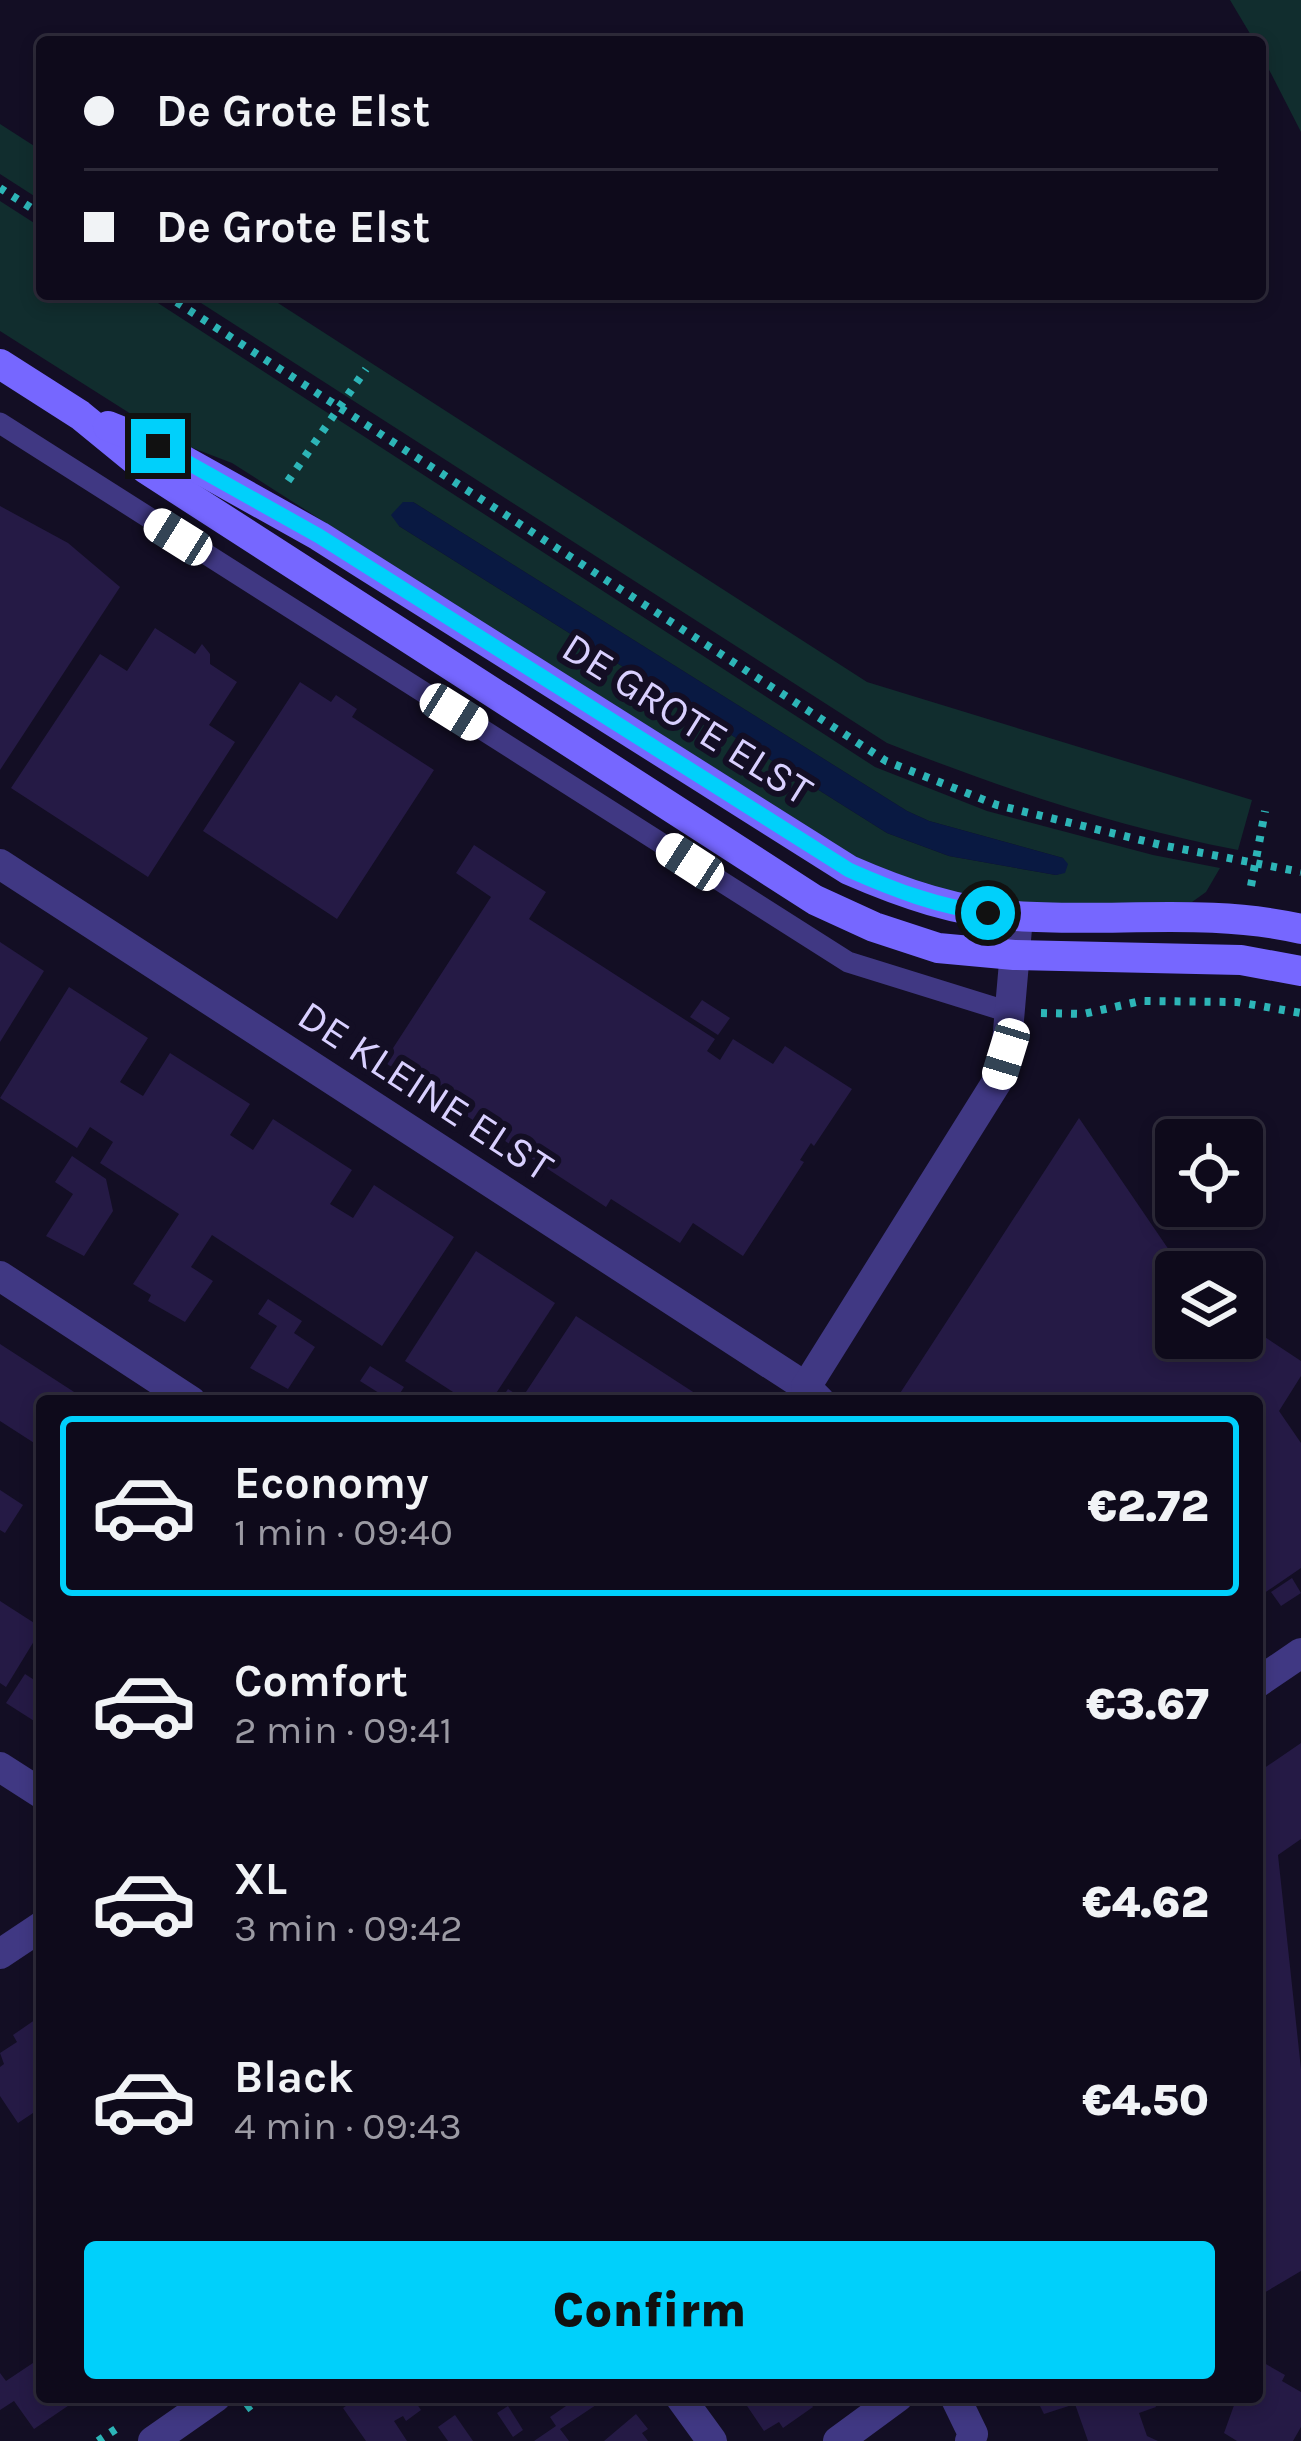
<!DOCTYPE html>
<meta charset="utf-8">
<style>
body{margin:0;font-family:Karla,sans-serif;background:#171324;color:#f1f3f6;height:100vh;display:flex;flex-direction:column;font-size:45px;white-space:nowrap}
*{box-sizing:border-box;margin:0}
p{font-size:39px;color:#9b9aa3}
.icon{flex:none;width:66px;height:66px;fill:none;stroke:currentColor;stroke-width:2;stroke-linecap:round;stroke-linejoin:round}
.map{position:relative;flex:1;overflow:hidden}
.sheet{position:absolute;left:36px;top:1395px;width:1227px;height:1008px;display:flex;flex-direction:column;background:#0e0a1b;border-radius:12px;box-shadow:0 6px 18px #0003,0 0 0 3px #2e2b3a}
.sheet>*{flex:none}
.guide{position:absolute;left:36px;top:36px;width:1230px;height:264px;border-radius:12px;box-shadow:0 6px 18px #0003,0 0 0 3px #2e2b3a;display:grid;align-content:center;height:264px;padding:0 48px;background:#0e0a1b}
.tools{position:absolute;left:1155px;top:1119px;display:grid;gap:24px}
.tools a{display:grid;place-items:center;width:108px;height:108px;border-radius:12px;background:#0e0a1b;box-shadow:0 6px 18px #0003,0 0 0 3px #2e2b3a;font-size:60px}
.end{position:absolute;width:54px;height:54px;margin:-27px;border:15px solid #00d0fb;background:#111;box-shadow:0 0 0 6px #111}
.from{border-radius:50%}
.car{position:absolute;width:36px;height:72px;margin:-36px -18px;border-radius:15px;box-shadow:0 0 9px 3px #0007;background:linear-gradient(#fff 24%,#345 0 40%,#fff 0 76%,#345 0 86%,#fff 0)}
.guide b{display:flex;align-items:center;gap:42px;height:114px;font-size:45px}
.guide b+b{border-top:3px solid #2e2b3a}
.guide i{width:30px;height:30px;background:#f1f3f6}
ul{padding:21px 0 0;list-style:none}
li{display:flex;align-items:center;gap:36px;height:180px;margin:0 24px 18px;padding:0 24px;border:6px solid transparent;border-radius:12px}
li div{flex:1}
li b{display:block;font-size:45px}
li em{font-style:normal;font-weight:800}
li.on{border-color:#00d0fb}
li>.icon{width:108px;height:108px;stroke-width:1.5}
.action{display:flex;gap:24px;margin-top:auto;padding:24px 48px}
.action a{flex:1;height:138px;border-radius:12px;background:#00d0fb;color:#111;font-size:48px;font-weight:800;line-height:138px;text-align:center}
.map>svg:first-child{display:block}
.green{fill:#112d2e;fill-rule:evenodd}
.water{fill:#091942}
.building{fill:#251a45}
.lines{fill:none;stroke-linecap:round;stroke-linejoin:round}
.path{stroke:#2db5b7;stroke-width:8;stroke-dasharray:6 9;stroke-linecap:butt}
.service{stroke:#403883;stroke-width:21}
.minor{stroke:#403883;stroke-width:30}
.secondary{stroke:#7667ff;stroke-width:30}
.route{stroke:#00d0fb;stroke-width:15}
.labels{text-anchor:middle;stroke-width:12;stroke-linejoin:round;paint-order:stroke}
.street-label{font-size:42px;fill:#d9d0ff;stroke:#130e24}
</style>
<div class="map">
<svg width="1301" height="2441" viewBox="0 0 1301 2441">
<rect width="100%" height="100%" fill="#130e24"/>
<g class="green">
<polygon points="1230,0 1301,0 1301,132 1260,52 1260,42 1255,42"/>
<polygon points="0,124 42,151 42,201 0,174"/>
<path d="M0,201L42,228V294H144L875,767L987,811L1153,855L1220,868L1206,892L1192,902L1017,906L958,898L838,850L232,463L172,440L0,331ZM403,502H413L907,811L929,821L1063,858L1065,872L1056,875L949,856L887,833L399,526Z"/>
<path d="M187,294H264L867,682L1252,800L1238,850C1114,826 1004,789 887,743Z"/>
</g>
<polygon class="water" points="403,502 413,502 907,811 929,821 1063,858 1068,864 1065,873 1056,875 949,856 887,833 399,526 391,515"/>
<g class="building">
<polygon points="0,506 68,543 120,587 0,770"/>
<polygon points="155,628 195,654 202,644 210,654 210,664 237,682 209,725 235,742 148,877 11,788 100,654 127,671"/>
<polygon points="300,682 331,702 336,695 357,709 352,717 434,770 337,919 203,831"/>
<polygon points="474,845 546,892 529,919 715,1039 707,1051 720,1060 733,1039 773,1064 785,1046 852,1089 814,1146 811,1143 800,1160 804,1162 743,1256 693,1223 680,1243 611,1199 606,1207 384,1062 491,897 456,873"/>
<polygon points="0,942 44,971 0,1042"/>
<polygon points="69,987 148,1038 120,1082 143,1096 170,1053 250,1104 230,1135 253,1150 273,1119 352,1170 330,1204 353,1218 374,1185 454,1237 382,1346 212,1235 191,1267 213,1281 185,1322 148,1301 151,1295 133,1284 179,1214 100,1163 113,1142 90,1127 77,1148 0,1098"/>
<polygon points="702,1000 730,1018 718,1035 690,1017"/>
<polygon points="1079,1118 1184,1272 1176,1272 1176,1338 1242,1338 1242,1322 1301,1361 1301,1376 1279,1411 1301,1443 1301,1568 1257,1598 1257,1401 895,1401"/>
<polygon points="72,1156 106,1179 113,1211 84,1256 46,1236 73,1194 55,1182"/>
<polygon points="476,1251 555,1303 491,1401 467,1401 405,1361"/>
<polygon points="268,1299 302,1321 294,1333 315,1347 288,1389 250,1368 277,1326 258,1314"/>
<polygon points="576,1316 707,1401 500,1401 508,1389 522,1398"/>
<polygon points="0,1344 88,1401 42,1401 42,1448 0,1421"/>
<polygon points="370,1366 404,1387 395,1401 373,1401 379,1393 360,1381"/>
<polygon points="0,1490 23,1505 5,1533 0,1530"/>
<polygon points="1292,1578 1301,1593 1281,1606 1271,1592"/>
<polygon points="0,1601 42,1628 6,1687 0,1683"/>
<polygon points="25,1674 42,1685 42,1726 6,1703"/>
<polygon points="1301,1743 1301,1839 1278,1855 1301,2069 1301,2271 1257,2297 1257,1773"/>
<polygon points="42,2015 42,2094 36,2098 42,2107 18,2123 0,2096 0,2067 4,2064 0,2053 17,2042 13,2035"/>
<polygon points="42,2357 42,2397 81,2397 34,2429 14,2401 0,2410 0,2373 6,2381"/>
<polygon points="1257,2359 1285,2375 1282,2381 1301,2392 1301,2427 1293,2441 1237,2441 1224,2433 1237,2397 1257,2397"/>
<polygon points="359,2397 412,2397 421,2410 406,2421 403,2416 394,2421 407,2441 366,2441 343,2408"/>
<polygon points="561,2397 608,2397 560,2429 569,2441 534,2441 556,2426 550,2417 566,2406"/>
<polygon points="741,2397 815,2397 809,2401 813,2407 783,2428 779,2422 764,2431"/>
<polygon points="1152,2397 1156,2407 1139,2413 1147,2436 1158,2441 1088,2441 1075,2404 1044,2414 1036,2398"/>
<polygon points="508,2406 523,2430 513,2437 497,2413"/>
<polygon points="636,2414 648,2429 642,2433 648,2441 604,2441"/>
<polygon points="455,2415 473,2441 448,2441 438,2427"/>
</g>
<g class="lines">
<g class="path">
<polyline points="0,188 42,215"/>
<polyline points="164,294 886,761 997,805 1161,845 1301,872"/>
<polyline points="288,481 366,369"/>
<polyline points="1251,886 1265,811"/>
<polyline points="1041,1013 1083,1014 1141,1001 1237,1002 1301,1013"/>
<polyline points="246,2409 262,2397"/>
<polyline points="98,2441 122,2425"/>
</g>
<polyline class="service" points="0,423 848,962 1009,1012"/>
<g class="minor">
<polyline points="0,864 806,1387 820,1401"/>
<polyline points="0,1276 191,1401"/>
<polyline points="806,1387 998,1080 1006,1054 1018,917"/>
<polyline points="1257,1683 1301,1653"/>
<polyline points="0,1767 42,1794"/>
<polyline points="0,1954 42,1926"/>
<polyline points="680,2397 712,2441"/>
<polyline points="955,2397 973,2434 970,2441"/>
<polyline points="153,2441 216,2397"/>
<polyline points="838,2441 898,2397"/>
</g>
<g class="secondary">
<polyline points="0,364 80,415 146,469 815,900 874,927 938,948 1014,955 1241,960 1301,971"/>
<path d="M108,426L158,446L319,536L849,870C904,894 957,912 1016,916C1110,923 1208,907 1301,929"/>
</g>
</g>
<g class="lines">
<path class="route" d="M158,446L319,536L849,870C894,890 939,907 988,913"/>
</g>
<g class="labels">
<g class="street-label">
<text transform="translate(688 718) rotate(32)" y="15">DE GROTE ELST</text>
<text transform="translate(426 1090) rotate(33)" y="15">DE KLEINE ELST</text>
</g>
</g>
</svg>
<div class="tools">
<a><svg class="icon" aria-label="locate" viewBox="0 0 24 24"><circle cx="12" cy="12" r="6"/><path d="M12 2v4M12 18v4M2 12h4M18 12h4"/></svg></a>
<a><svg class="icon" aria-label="layers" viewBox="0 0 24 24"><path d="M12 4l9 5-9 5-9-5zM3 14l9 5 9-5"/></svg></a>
</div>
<i class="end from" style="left:988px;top:913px"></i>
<i class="end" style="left:158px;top:446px"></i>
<i class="car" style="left:178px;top:537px;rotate:302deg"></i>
<i class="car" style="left:454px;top:712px;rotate:122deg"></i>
<i class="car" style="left:690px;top:862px;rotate:303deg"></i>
<i class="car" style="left:1006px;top:1054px;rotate:197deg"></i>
<div class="guide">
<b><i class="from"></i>De Grote Elst</b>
<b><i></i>De Grote Elst</b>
</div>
<section class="sheet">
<ul>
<li class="on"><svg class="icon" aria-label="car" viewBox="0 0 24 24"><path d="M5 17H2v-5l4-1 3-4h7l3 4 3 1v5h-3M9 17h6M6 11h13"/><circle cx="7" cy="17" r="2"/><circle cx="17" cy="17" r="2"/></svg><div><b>Economy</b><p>1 min · 09:40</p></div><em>€2.72</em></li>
<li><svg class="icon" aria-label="car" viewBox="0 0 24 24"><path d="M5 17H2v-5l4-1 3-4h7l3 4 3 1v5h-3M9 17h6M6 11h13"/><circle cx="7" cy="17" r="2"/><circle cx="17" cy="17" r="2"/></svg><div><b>Comfort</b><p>2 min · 09:41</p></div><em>€3.67</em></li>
<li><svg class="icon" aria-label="car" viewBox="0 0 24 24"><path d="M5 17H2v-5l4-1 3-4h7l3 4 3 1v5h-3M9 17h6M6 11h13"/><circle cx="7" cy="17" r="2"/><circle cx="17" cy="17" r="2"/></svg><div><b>XL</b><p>3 min · 09:42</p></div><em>€4.62</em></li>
<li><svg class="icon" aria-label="car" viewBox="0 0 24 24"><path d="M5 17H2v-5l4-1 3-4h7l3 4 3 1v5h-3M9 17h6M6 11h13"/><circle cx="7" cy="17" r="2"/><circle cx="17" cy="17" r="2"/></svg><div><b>Black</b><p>4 min · 09:43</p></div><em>€4.50</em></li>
</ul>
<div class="action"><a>Confirm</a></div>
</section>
</div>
